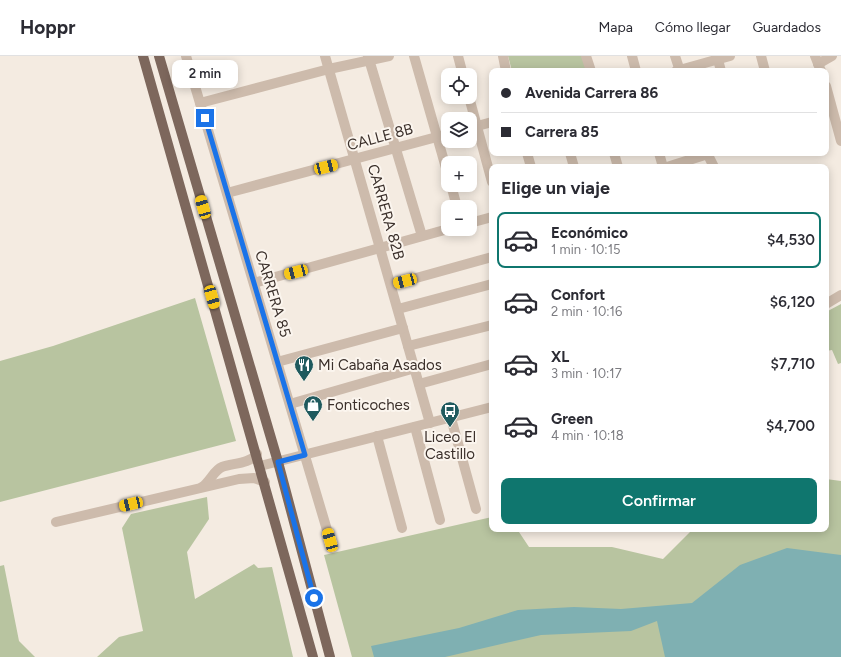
<!DOCTYPE html>
<html lang="es">
<meta charset="utf-8">
<style>
body{margin:0;font-family:Figtree,sans-serif;background:#f7f7f7;color:#2b2b33;height:100vh;display:flex;flex-direction:column;font-size:15px;white-space:nowrap}
*{box-sizing:border-box;margin:0}
p{font-size:13px;color:#7c7c81}
.icon{flex:none;width:22px;height:22px;fill:none;stroke:currentColor;stroke-width:2;stroke-linecap:round;stroke-linejoin:round}
.map{position:relative;flex:1;overflow:hidden}
.details{position:absolute;left:489px;top:108px;width:340px;height:368px;display:flex;flex-direction:column;background:#fff;border-radius:8px;box-shadow:0 2px 10px #0003}
.details>*{flex:none}
.top-card{position:absolute;left:489px;top:12px;width:340px;height:88px;border-radius:8px;box-shadow:0 2px 10px #0003;display:grid;align-content:center;height:88px;padding:0 12px;background:#fff}
.fabs{position:absolute;left:441px;top:12px;display:grid;gap:8px}
.fabs a{display:grid;place-items:center;width:36px;height:36px;border-radius:8px;background:#fff;box-shadow:0 2px 10px #0003;font-size:20px}
.end{position:absolute;width:18px;height:18px;margin:-9px;border:5px solid #1a73e8;background:#fff;box-shadow:0 0 0 2px #fff}
.from{border-radius:50%}
.bubble{position:absolute;height:28px;border-radius:8px;background:#fff;box-shadow:0 2px 10px #0003;font-size:13px;font-weight:600;line-height:28px;text-align:center}
.car{position:absolute;width:12px;height:24px;margin:-12px -6px;border-radius:5px;box-shadow:0 0 3px 1px #0007;background:linear-gradient(#f5c518 24%,#345 0 40%,#f5c518 0 76%,#345 0 86%,#f5c518 0)}
.top-card b{display:flex;align-items:center;gap:14px;height:38px;font-size:15px}
.top-card b+b{border-top:1px solid #e1e1e2}
.top-card i{width:10px;height:10px;background:#2b2b33}
ul{padding:0;list-style:none}
li{display:flex;align-items:center;gap:12px;height:56px;margin:0 8px 6px;padding:0 4px;border:2px solid transparent;border-radius:8px}
li div{flex:1}
li b{display:block;font-size:15px}
li em{font-style:normal;font-weight:600}
li.active{border-color:#0f766e}
li>.icon{width:36px;height:36px;stroke-width:1.5}
h2{padding:0 12px;font-size:18px;line-height:48px}
.primary-button{display:flex;gap:8px;margin-top:auto;padding:8px 12px}
.primary-button a{flex:1;height:46px;border-radius:8px;background:#0f766e;color:#fff;font-size:16px;font-weight:600;line-height:46px;text-align:center}
header{display:flex;align-items:center;gap:24px;box-sizing:border-box;height:56px;padding:0 20px;background:#fff;border-bottom:1px solid #e1e1e2}
header strong{font-size:19px}
nav{display:flex;gap:22px;margin-inline-start:auto;font-size:14px}
.map>svg:first-child{display:block}
.green{fill:#b8c4a0}
.water{fill:#7fb0b2}
.lines{fill:none;stroke-linecap:round;stroke-linejoin:round}
.minor{stroke:#cdbbac;stroke-width:10}
.major{stroke:#7d675c;stroke-width:10}
.route{stroke:#1a73e8;stroke-width:5}
.labels{text-anchor:middle;stroke-width:4;stroke-linejoin:round;paint-order:stroke}
.street-label{font-size:15px;fill:#3b302b;stroke:#fbf5ee}
.poi-label{font-size:15px;fill:#3b302b;stroke:#fbf5ee;text-anchor:start}
</style>
<header>
<strong>Hoppr</strong>
<nav><a>Mapa</a><a>Cómo llegar</a><a>Guardados</a></nav>
</header>
<div class="map">
<svg width="841" height="601" viewBox="0 0 841 601">
<rect width="100%" height="100%" fill="#f4ebe1"/>
<g class="green">
<polygon points="508,0 583,0 587,15 512,15"/>
<polygon points="195,242 236,385 0,446 0,305 53,290"/>
<polygon points="841,248 841,307 838,308 832,294 826,295 826,256"/>
<polygon points="826,423 841,425 841,601 352,601 324,499 492,461 492,473 517,473 529,491 612,491 663,503 693,473 826,473"/>
<polygon points="207,441 209,463 187,496 195,543 254,508 258,512 272,511 293,601 97,601 119,581 143,575 122,472 131,458"/>
<polygon points="4,509 19,585 35,601 0,601 0,510"/>
</g>
<polygon class="water" points="787,492 841,499 841,601 665,601 657,565 631,575 541,579 445,601 374,601 371,590 459,572 518,554 574,551 621,553 692,547 740,509"/>
<g class="lines">
<g class="minor">
<polyline points="186,0 330,484"/>
<polyline points="325,0 430,367"/>
<polyline points="368,0 422,180"/>
<polyline points="414,0 448,119"/>
<polyline points="458,0 463,19"/>
<polyline points="503,0 506,15"/>
<polyline points="586,0 591,15"/>
<polyline points="632,0 636,15"/>
<polyline points="675,0 680,15"/>
<polyline points="717,0 721,15"/>
<polyline points="761,0 765,15"/>
<polyline points="815,0 821,15"/>
<polyline points="818,8 832,0"/>
<polyline points="676,15 730,0"/>
<polyline points="826,30 841,85"/>
<polyline points="469,41 492,126"/>
<polyline points="200,47 329,13 389,0"/>
<polyline points="470,72 492,66"/>
<polyline points="527,97 531,111"/>
<polyline points="570,97 574,111"/>
<polyline points="614,97 618,111"/>
<polyline points="659,97 663,111"/>
<polyline points="707,97 714,111"/>
<polyline points="667,111 708,98"/>
<polyline points="451,129 457,151"/>
<polyline points="227,137 448,78"/>
<polyline points="470,167 492,161"/>
<polyline points="254,227 448,173"/>
<polyline points="391,229 492,201"/>
<polyline points="826,248 841,239"/>
<polyline points="398,253 492,228"/>
<polyline points="408,290 492,269"/>
<polyline points="277,306 403,272"/>
<polyline points="419,328 492,308"/>
<polyline points="290,348 415,312"/>
<polyline points="451,362 476,453"/>
<polyline points="415,371 440,464"/>
<polyline points="377,380 402,472"/>
<polyline points="260,410 492,351"/>
<path d="M202,431C210,426 214,414 222,411C233,407 249,408 257,398"/>
<polyline points="56,466 239,423 254,422 265,426"/>
</g>
<g class="major">
<polyline points="143,0 313,601"/>
<polyline points="159,0 278,406 330,601"/>
</g>
</g>
<g class="lines">
<polyline class="route" points="205,62 305,399 278,406 314,542"/>
</g>
<defs>
<symbol id="restaurant-pin" viewBox="-11 -11 22 30"><path d="M0 17L-7.5 6A9.5 9.5 0 1 1 7.5 6Z" fill="#1f5a5e" stroke="#fbf5ee"/><path d="M-5-6h1v4h1v-4h1v4h1v-4h1v5L-1.5 .5V6h-2V.5L-5-1ZM5-6V6H3V1.5H1.5Q1.5-4 5-6Z" fill="#fff"/></symbol>
<symbol id="shop-pin" viewBox="-11 -11 22 30"><path d="M0 17L-7.5 6A9.5 9.5 0 1 1 7.5 6Z" fill="#1f5a5e" stroke="#fbf5ee"/><path d="M-5-2.5h2.3a2.7 3.5 0 0 1 5.4 0H5L5.5 6h-11ZM-1.5-2.5h3a1.5 2.3 0 0 0-3 0Z" fill="#fff"/></symbol>
<symbol id="bus-pin" viewBox="-11 -11 22 30"><path d="M0 17L-7.5 6A9.5 9.5 0 1 1 7.5 6Z" fill="#1f5a5e" stroke="#fbf5ee"/><path d="M-5-6H5V4H4V6H2V4H-2V6H-4V4H-5ZM-3.5-4V0h7V-4ZM-3.5 1.2v1.5H-2V1.2ZM2 1.2v1.5H3.5V1.2Z" fill="#fff"/></symbol>
</defs>
<g fill-rule="evenodd">
<use href="#restaurant-pin" x="293" y="298" width="22" height="30"/>
<use href="#shop-pin" x="302" y="338" width="22" height="30"/>
<use href="#bus-pin" x="439" y="344" width="22" height="30"/>
</g>
<g class="labels">
<g class="street-label">
<text transform="translate(380 81) rotate(-15)" y="5">CALLE 8B</text>
<text transform="translate(386 156) rotate(74)" y="5">CARRERA 82B</text>
<text transform="translate(273 238) rotate(73)" y="5">CARRERA 85</text>
</g>
<g class="poi-label">
<text x="318" y="314">Mi Cabaña Asados</text>
<text x="327" y="354">Fonticoches</text>
<text x="450" y="386" text-anchor="middle">Liceo El<tspan x="450" dy="17">Castillo</tspan></text>
</g>
</g>
</svg>
<div class="fabs">
<a><svg class="icon" aria-label="locate" viewBox="0 0 24 24"><circle cx="12" cy="12" r="6"/><path d="M12 2v4M12 18v4M2 12h4M18 12h4"/></svg></a>
<a><svg class="icon" aria-label="layers" viewBox="0 0 24 24"><path d="M12 4l9 5-9 5-9-5zM3 14l9 5 9-5"/></svg></a>
<a>+</a>
<a>−</a>
</div>
<i class="end from" style="left:314px;top:542px"></i>
<i class="end" style="left:205px;top:62px"></i>
<div class="bubble" style="left:172px;top:4px;width:66px">2 min</div>
<i class="car" style="left:326px;top:111px;rotate:76deg"></i>
<i class="car" style="left:203px;top:151px;rotate:344deg"></i>
<i class="car" style="left:296px;top:216px;rotate:255deg"></i>
<i class="car" style="left:405px;top:225px;rotate:255deg"></i>
<i class="car" style="left:212px;top:241px;rotate:164deg"></i>
<i class="car" style="left:131px;top:448px;rotate:257deg"></i>
<i class="car" style="left:330px;top:484px;rotate:344deg"></i>
<div class="top-card">
<b><i class="from"></i>Avenida Carrera 86</b>
<b><i></i>Carrera 85</b>
</div>
<section class="details">
<h2>Elige un viaje</h2>
<ul>
<li class="active"><svg class="icon" aria-label="car" viewBox="0 0 24 24"><path d="M5 17H2v-5l4-1 3-4h7l3 4 3 1v5h-3M9 17h6M6 11h13"/><circle cx="7" cy="17" r="2"/><circle cx="17" cy="17" r="2"/></svg><div><b>Económico</b><p>1 min · 10:15</p></div><em>$4,530</em></li>
<li><svg class="icon" aria-label="car" viewBox="0 0 24 24"><path d="M5 17H2v-5l4-1 3-4h7l3 4 3 1v5h-3M9 17h6M6 11h13"/><circle cx="7" cy="17" r="2"/><circle cx="17" cy="17" r="2"/></svg><div><b>Confort</b><p>2 min · 10:16</p></div><em>$6,120</em></li>
<li><svg class="icon" aria-label="car" viewBox="0 0 24 24"><path d="M5 17H2v-5l4-1 3-4h7l3 4 3 1v5h-3M9 17h6M6 11h13"/><circle cx="7" cy="17" r="2"/><circle cx="17" cy="17" r="2"/></svg><div><b>XL</b><p>3 min · 10:17</p></div><em>$7,710</em></li>
<li><svg class="icon" aria-label="car" viewBox="0 0 24 24"><path d="M5 17H2v-5l4-1 3-4h7l3 4 3 1v5h-3M9 17h6M6 11h13"/><circle cx="7" cy="17" r="2"/><circle cx="17" cy="17" r="2"/></svg><div><b>Green</b><p>4 min · 10:18</p></div><em>$4,700</em></li>
</ul>
<div class="primary-button"><a>Confirmar</a></div>
</section>
</div>
